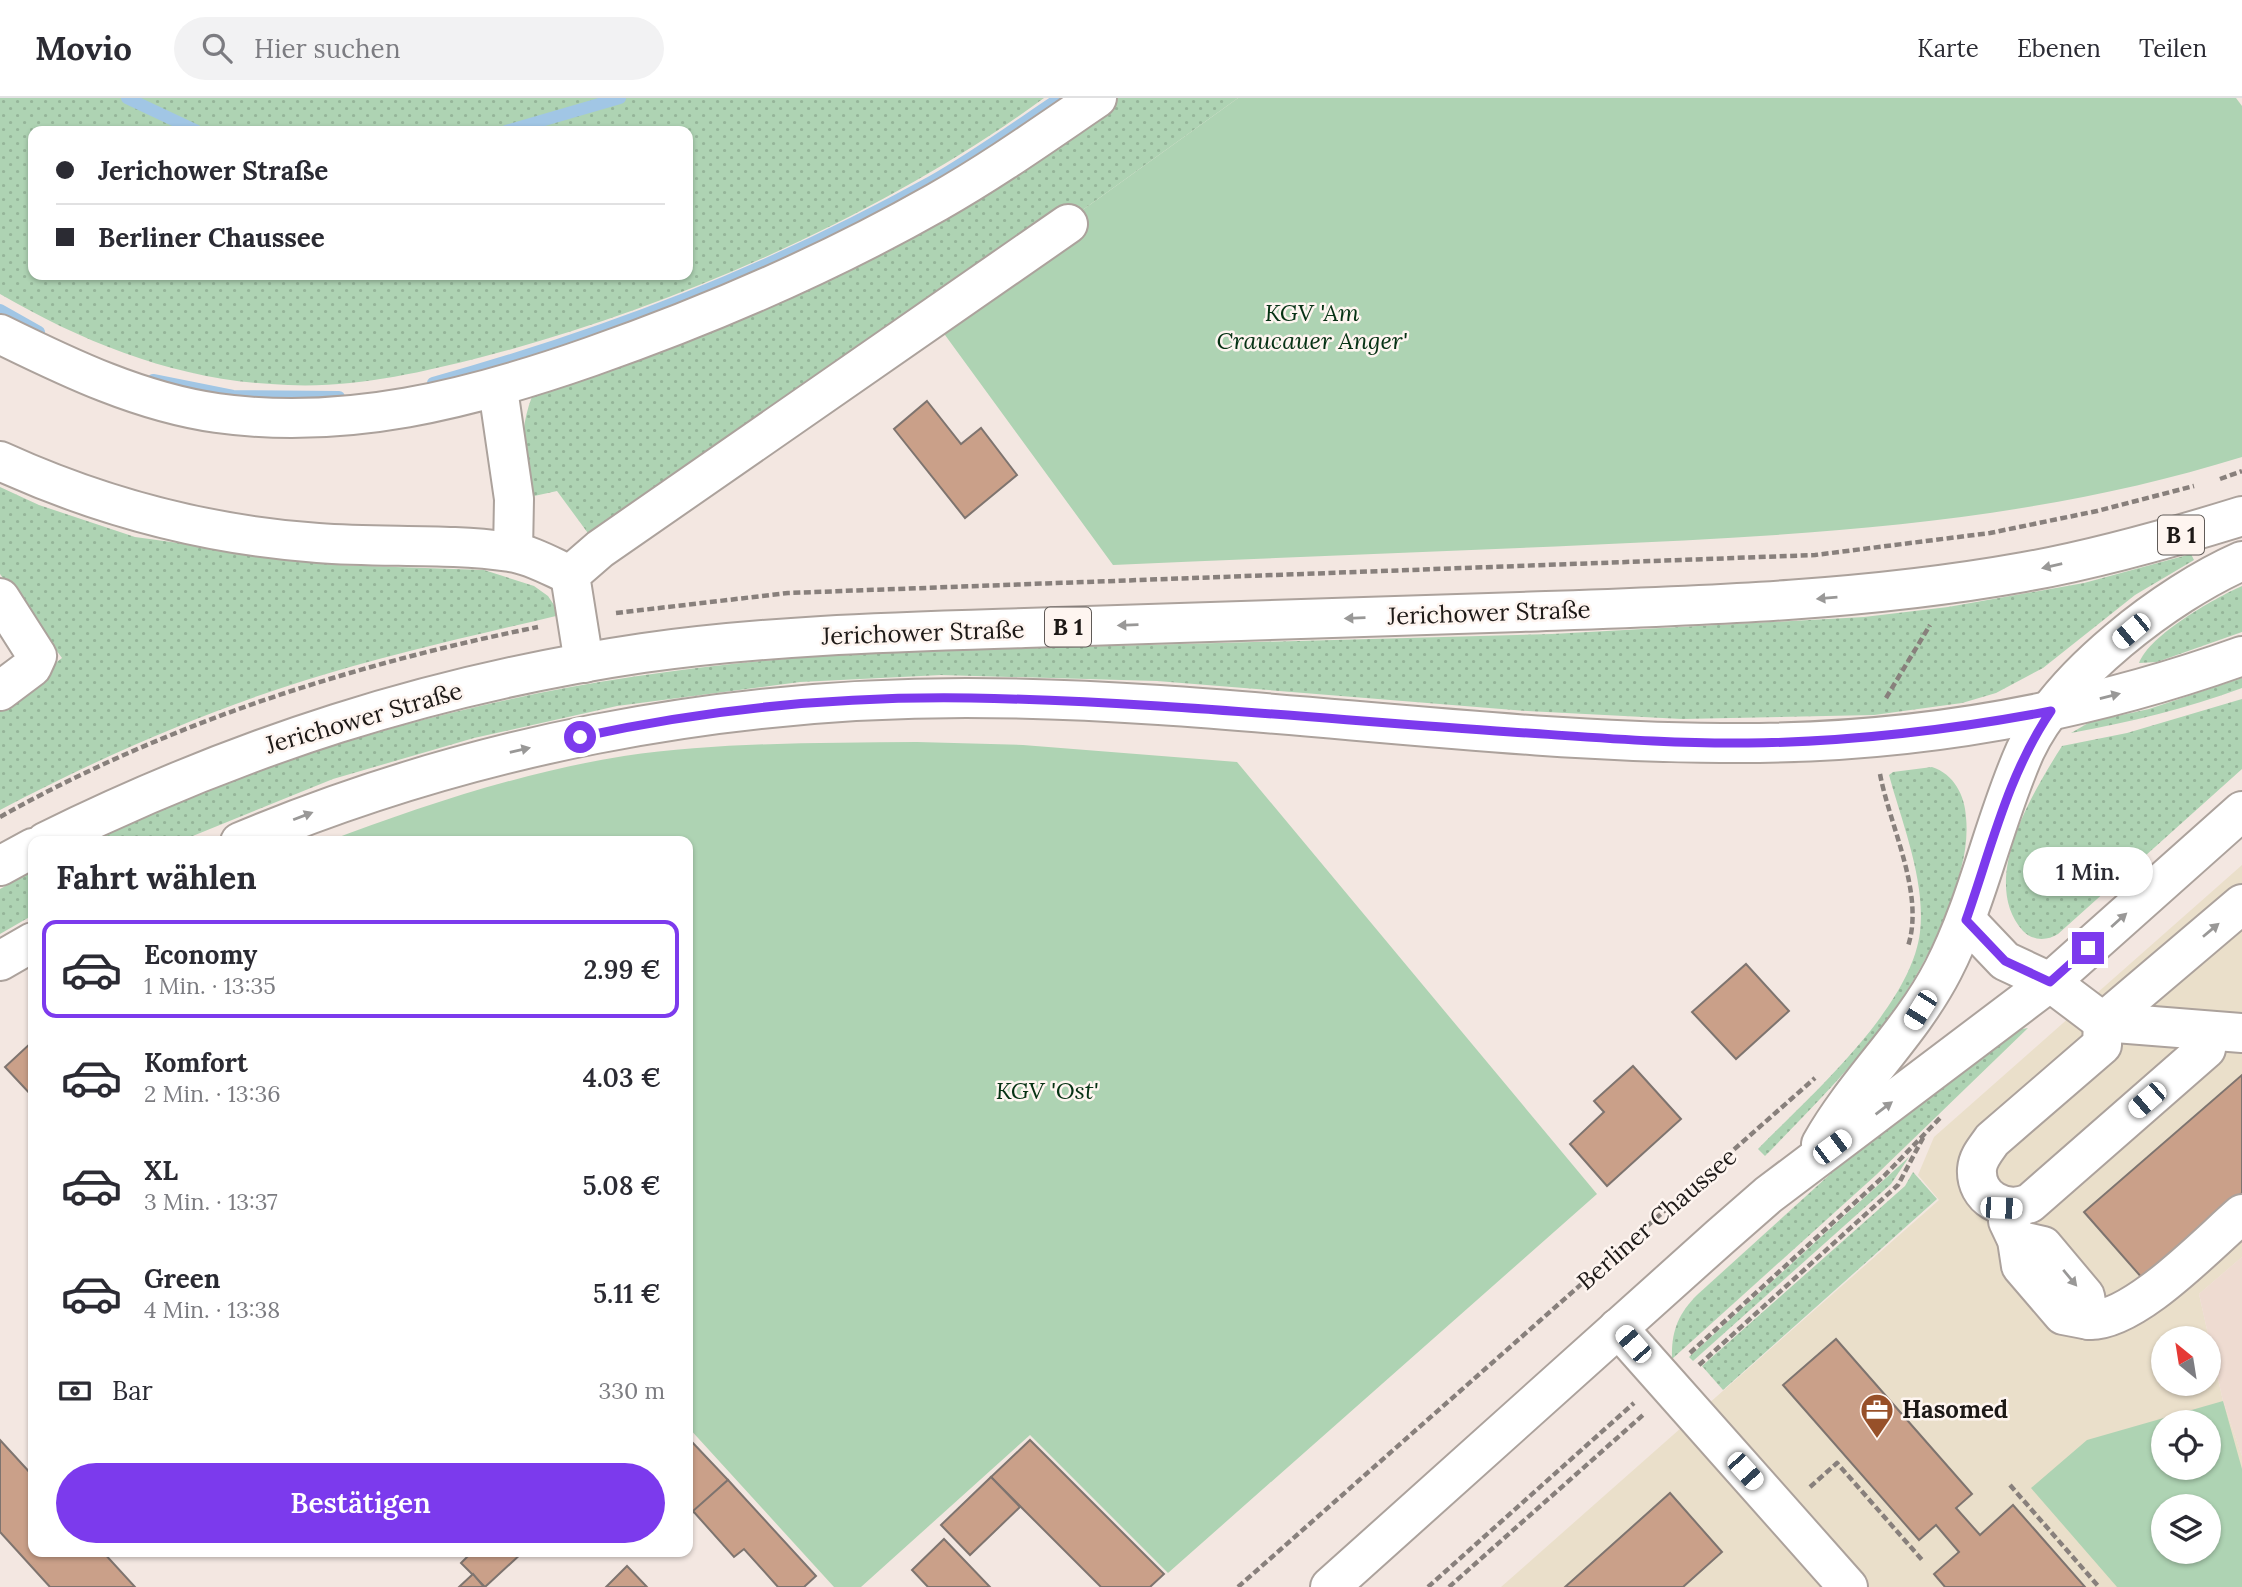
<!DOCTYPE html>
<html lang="de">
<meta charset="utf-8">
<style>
body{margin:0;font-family:Lora,serif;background:#f2f2f3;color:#2b2b33;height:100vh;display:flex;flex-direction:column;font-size:26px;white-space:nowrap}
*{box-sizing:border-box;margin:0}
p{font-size:23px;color:#7c7c81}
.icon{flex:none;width:38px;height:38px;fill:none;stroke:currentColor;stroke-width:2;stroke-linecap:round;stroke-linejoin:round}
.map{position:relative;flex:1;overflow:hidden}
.panel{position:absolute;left:28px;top:738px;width:665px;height:721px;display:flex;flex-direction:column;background:#fff;border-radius:14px;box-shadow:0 2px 5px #0004}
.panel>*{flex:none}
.top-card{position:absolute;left:28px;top:28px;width:665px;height:154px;border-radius:14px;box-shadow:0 2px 5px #0004;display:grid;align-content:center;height:154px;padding:0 28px;background:#fff}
.needle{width:46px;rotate:330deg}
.fabs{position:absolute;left:2151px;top:1228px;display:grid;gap:14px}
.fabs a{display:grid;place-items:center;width:70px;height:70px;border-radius:50%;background:#fff;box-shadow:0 2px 5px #0004;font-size:35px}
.end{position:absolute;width:32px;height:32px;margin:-16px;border:9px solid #7c3aed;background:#fff;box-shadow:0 0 0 4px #fff}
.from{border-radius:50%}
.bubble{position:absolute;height:49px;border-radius:24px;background:#fff;box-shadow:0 2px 5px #0004;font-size:23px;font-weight:600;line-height:49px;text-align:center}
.car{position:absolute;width:21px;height:42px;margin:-21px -10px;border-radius:9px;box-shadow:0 0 5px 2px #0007;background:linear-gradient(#fff 24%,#345 0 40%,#fff 0 76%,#345 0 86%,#fff 0)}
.top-card b{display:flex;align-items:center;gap:24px;height:66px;font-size:26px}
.top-card b+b{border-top:2px solid #e1e1e2}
.top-card i{width:18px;height:18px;background:#2b2b33}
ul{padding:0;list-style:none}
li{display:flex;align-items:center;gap:21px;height:98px;margin:0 14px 10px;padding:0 14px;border:4px solid transparent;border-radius:14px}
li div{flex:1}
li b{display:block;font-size:26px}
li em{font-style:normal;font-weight:600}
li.selected{border-color:#7c3aed}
li>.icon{width:63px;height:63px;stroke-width:1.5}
h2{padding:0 28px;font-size:32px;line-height:84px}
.pay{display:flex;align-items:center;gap:18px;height:77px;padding:0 28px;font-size:26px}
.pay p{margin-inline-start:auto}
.cta{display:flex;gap:14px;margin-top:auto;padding:14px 28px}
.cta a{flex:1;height:80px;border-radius:42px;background:#7c3aed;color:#fff;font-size:28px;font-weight:600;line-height:80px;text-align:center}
header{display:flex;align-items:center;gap:42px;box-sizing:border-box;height:98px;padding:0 35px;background:#fff;border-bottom:2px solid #e1e1e2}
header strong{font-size:33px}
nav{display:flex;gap:38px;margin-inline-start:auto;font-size:24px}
.search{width:490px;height:63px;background:#f2f2f3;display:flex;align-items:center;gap:18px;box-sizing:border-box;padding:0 24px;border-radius:38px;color:#7c7c81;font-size:26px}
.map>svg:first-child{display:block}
.commercial{fill:#eadfca;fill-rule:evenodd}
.built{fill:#eedbd1}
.grass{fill:url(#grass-dots);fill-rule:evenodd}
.garden{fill:#aed3b3;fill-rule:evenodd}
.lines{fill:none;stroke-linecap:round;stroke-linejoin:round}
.stream{stroke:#a1c6e5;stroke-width:12}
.building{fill:#caa089;stroke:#7e746f;stroke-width:2}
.minor-casing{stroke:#aca29c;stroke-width:42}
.major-casing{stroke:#aca29c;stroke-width:42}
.path{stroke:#88807c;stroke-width:4.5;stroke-dasharray:7 3.5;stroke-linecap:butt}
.minor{stroke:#fff;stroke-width:38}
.major{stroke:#fff;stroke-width:38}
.oneway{fill:#999897}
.route{stroke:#7c3aed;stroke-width:9}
.labels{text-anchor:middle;stroke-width:5;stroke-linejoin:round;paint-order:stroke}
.shield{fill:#fef5f0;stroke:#605b58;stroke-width:2}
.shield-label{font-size:23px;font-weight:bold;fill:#1d1917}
.park-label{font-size:24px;font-style:italic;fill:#063214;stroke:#fef5f0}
.street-label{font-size:24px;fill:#1d1917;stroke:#fef5f0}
.poi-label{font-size:24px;font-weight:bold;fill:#1d1917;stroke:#fef5f0;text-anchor:start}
</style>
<header>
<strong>Movio</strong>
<div class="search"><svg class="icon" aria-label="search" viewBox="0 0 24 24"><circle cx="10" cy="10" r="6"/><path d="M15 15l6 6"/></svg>Hier suchen</div>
<nav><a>Karte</a><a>Ebenen</a><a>Teilen</a></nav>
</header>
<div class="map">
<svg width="2242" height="1489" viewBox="0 0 2242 1489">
<defs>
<pattern id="grass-dots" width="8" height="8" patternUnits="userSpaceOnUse" patternTransform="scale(1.75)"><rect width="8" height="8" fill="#aed3b3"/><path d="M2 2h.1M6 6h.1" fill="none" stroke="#95b599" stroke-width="1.8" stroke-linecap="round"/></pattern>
</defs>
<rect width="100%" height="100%" fill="#f3e7e1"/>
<path class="commercial" d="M2242,767V1159L2199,1196L2223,1303L2242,1358V1489H1501L1939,1102L1918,1077L1934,1039ZM2163,1241H2208V1286H2163ZM2163,1325H2208V1370H2163ZM2163,1409H2208V1454H2163Z"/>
<polygon class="built" points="2242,1159 2242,1358 2223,1303 2199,1196"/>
<g class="grass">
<path d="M0,0H1044C887,115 671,211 482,259C419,275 354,290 288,287C183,284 90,248 0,196ZM688,33V177H33V33Z"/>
<path d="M1113,0H1238L1077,116L593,442L557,393L525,400C521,360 519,328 535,291Z"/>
<path d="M0,389L39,407L135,439L337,467L484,472L534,488L548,498L554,507L556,518C471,538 386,557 303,583C198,616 97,661 0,712V607L62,560L0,476Z"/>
<path d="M2191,456L2194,462L2135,497L2043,570L1996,595L1962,605L1874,617L1682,621L1527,613L1157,583L941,577L800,584L617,608L474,640L333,681L178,744H90C348,621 603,568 888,554L1552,536L1864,519L1948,509L2084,485Z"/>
<path d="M2242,488V534L2157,564L2139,565C2149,537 2215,500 2242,488Z"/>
<path d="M2242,580V590C2186,611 2130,624 2071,635L2090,624L2149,611Z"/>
<path d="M2242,601V671L2058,836C2047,843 2033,843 2023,833C1978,783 2033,694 2062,648L2127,635Z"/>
<path d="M1932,669C1954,676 1965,698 1966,719C1969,750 1960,778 1949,807C1911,912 1841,980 1765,1058L1758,1051C1810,998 1911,910 1920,834C1926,783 1902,725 1889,677L1893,674Z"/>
<polygon points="33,773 33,817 0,836 0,791"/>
<path d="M2028,930L1876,1077L1672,1261C1671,1234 1678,1216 1697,1197L1902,1011L2016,932Z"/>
<polygon points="1909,1059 1891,1086 1693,1263 1689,1259"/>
<polygon points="1913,1074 1937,1101 1723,1292 1702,1268 1905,1088"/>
</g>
<g class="garden">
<path d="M1238,0H2236L2242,8V359C2026,426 1811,437 1587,447C1429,454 1271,460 1113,467L937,226L1077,116Z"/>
<path d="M917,644L1023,647L1237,664L1597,1096L1168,1475L1030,1337L861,1489H834L688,1329V744H326C421,708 523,674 624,658C720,644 820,645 917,644Z"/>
<path d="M2223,1303L2242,1371V1489H2117L2031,1390L2087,1342ZM2163,1325H2208V1370H2163ZM2163,1409H2208V1454H2163Z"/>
</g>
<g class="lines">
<g class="stream">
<polyline points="127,0 197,33"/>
<polyline points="506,33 620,0"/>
<polyline points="0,212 39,234"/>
<polyline points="153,282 233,298 339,299"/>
<path d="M433,285C612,235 768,174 931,84C975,59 1018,28 1060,0"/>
</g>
</g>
<g class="building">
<polygon points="927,303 961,346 981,330 1017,377 965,420 894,331"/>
<polygon points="1746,866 1789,913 1736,961 1692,914"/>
<polygon points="33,943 33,999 5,969"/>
<polygon points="1633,968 1681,1021 1607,1088 1570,1046 1604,1014 1594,1003"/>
<polygon points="2242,977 2242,1095 2143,1181 2084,1114"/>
<polygon points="1836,1241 1972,1396 1956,1410 1980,1437 2013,1407 2085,1489 1945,1489 1934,1476 1959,1454 1936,1427 1919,1442 1783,1287"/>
<polygon points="0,1342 33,1378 33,1454 103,1454 135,1489 50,1489 0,1434"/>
<polygon points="1030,1342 1164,1476 1150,1489 1101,1489 991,1379"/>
<polygon points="692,1344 728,1382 688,1419 688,1347"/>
<polygon points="991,1379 1020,1409 970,1457 941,1427"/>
<polygon points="728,1382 816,1478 804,1489 778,1489 744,1451 734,1459 693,1413"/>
<polygon points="1670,1395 1722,1454 1683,1489 1565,1489"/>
<polygon points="944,1441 990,1489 928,1489 912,1472"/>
<polygon points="472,1454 523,1454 485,1489 461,1465"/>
<polygon points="627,1468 647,1489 606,1489"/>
<polygon points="473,1476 484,1489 459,1489"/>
</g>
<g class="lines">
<defs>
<g id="minor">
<path d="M0,236C69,270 140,304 217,315C346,333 470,301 590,259C710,217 826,167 937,104C992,73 1044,36 1097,0"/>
<polyline points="498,291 514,401 513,454"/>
<path d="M0,363C101,409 207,437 318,445C382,450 447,445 510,454C530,456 552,469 570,477"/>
<polyline points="0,500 37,558 32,569 0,593"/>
<polyline points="584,565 570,477 600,451 1068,126"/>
<polyline points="2050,884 2103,924 2242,935"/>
<path d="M2209,933L2206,951L2030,1105C2005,1116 1975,1100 1977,1071C1978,1059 1986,1051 1992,1042L2102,947L2103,924L2242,806"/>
<polyline points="2008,1123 2017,1142 2021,1168 2063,1217 2089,1222"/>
<path d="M2017,1142L2043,1148L2085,1198L2089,1222C2134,1224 2207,1146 2242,1116"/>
<polyline points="1618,1230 1848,1489"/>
</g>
<g id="major">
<path d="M45,744C237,649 432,586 643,555C770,537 898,534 1025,530C1190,525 1355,520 1520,514C1689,508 1857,504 2024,474C2098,461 2171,440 2242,418"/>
<path d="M240,744C469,648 717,600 966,600C1218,600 1469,643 1721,645C1898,647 2075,618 2242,558"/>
<polyline points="0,768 33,750"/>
<polyline points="1966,822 2005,863 2050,884"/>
<polyline points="0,863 33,844"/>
<path d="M1821,1046C1856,984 1910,936 1943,872C1979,802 1993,725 2025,653C2060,578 2167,496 2242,463"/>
<polyline points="1330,1489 1720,1139 1768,1097 2050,884 2242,713"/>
</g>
</defs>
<use href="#minor" class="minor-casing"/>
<use href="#major" class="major-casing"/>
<g class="path">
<polyline points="2220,381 2242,373"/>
<polyline points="616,515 788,495 1815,457 1990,435 2097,413 2194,388"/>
<polyline points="1886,600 1930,527"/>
<path d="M1880,676C1890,729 1925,796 1908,848"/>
<path d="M0,719C165,626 353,566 538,529"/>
<polyline points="1690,1255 1884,1078 1941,1019"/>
<polyline points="1699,1267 1898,1087 1924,1038"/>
<polyline points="2010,1387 2099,1489"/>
<polyline points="1810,1389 1837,1365 1923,1463"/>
<polyline points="1238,1489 1815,980"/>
<polyline points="1428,1489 1634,1305"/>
<polyline points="1449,1489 1643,1317"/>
</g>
<use href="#minor" class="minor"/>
<use href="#major" class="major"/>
</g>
<defs><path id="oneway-solid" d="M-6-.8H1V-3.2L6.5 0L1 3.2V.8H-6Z" transform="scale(1.75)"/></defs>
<g class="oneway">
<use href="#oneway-solid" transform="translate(2052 468) rotate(167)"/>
<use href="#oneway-solid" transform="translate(1827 500) rotate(175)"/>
<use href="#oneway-solid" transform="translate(1355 520) rotate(178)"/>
<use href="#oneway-solid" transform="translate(1128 527) rotate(178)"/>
<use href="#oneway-solid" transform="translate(2110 598) rotate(-14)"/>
<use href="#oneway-solid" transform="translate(520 652) rotate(-13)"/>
<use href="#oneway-solid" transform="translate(303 718) rotate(-21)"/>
<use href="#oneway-solid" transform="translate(2119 822) rotate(-42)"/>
<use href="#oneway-solid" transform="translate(2211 832) rotate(-40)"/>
<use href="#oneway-solid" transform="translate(1884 1010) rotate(-37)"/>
<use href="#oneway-solid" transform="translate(2070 1180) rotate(50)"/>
</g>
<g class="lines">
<path class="route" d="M580,639C707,611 840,598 971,600C1151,603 1331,622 1511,634C1590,639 1670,646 1748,645C1850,644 1951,632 2051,613C2008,676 1991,751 1966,822L2005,863L2050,884L2088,850"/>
</g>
<defs>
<symbol id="office-pin" viewBox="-11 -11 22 30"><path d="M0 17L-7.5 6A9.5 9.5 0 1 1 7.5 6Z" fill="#975029" stroke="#fef5f0"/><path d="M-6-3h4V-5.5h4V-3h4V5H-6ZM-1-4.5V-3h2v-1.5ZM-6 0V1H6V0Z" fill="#fff"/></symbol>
</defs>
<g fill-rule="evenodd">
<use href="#office-pin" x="1858" y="1293" width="38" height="52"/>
</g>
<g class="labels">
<g class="shield">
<rect x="2158" y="417.5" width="46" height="39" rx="5"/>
<rect x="1045" y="509.5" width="46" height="39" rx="5"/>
</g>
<g class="shield-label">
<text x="2181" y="445">B 1</text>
<text x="1068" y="537">B 1</text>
</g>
<g class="park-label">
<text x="1312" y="223">KGV 'Am<tspan x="1312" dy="28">Craucauer Anger'</tspan></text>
<text x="1047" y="1001">KGV 'Ost'</text>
</g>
<g class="street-label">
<text transform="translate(1489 515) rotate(-2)" y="8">Jerichower Straße</text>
<text transform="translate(923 535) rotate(-2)" y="8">Jerichower Straße</text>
<text transform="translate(364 620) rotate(-16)" y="8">Jerichower Straße</text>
<text transform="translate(1657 1121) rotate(-41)" y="8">Berliner Chaussee</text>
</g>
<g class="poi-label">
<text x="1902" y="1320">Hasomed</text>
</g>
</g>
</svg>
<div class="fabs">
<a><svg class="needle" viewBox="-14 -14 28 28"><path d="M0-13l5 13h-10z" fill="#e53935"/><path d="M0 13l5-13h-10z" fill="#7c7c81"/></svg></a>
<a><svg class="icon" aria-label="locate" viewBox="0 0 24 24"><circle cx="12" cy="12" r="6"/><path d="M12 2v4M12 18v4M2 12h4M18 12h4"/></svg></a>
<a><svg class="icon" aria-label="layers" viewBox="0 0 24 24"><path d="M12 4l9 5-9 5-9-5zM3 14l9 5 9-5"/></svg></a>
</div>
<i class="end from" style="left:580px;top:639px"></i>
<i class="end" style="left:2088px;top:850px"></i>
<div class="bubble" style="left:2023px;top:749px;width:130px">1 Min.</div>
<i class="car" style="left:2131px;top:533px;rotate:230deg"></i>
<i class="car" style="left:1920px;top:912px;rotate:212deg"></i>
<i class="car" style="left:2147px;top:1002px;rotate:229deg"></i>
<i class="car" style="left:1832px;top:1049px;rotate:53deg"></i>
<i class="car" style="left:2001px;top:1110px;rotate:92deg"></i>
<i class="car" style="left:1633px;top:1246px;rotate:319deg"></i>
<i class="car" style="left:1745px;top:1373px;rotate:138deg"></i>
<div class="top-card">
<b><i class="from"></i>Jerichower Straße</b>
<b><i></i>Berliner Chaussee</b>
</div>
<section class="panel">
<h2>Fahrt wählen</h2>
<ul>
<li class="selected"><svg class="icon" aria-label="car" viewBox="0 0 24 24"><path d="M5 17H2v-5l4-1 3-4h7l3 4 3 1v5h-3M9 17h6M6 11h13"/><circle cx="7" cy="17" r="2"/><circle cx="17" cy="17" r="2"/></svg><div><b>Economy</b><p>1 Min. · 13:35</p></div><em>2.99 €</em></li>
<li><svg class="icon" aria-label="car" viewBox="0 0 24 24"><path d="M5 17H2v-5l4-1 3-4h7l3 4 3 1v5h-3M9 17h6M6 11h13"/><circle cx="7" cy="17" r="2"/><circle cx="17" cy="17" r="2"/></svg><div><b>Komfort</b><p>2 Min. · 13:36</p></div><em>4.03 €</em></li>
<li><svg class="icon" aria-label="car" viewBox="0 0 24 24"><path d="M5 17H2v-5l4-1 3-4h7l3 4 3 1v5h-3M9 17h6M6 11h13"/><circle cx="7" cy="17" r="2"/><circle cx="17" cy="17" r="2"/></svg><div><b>XL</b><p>3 Min. · 13:37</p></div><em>5.08 €</em></li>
<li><svg class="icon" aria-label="car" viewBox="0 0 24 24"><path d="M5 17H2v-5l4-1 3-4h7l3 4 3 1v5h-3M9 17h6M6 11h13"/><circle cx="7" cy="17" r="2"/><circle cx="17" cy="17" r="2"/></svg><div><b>Green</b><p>4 Min. · 13:38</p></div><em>5.11 €</em></li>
</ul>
<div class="pay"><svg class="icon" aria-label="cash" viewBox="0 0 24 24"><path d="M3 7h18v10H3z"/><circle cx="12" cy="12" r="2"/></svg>Bar<p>330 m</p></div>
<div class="cta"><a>Bestätigen</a></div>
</section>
</div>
